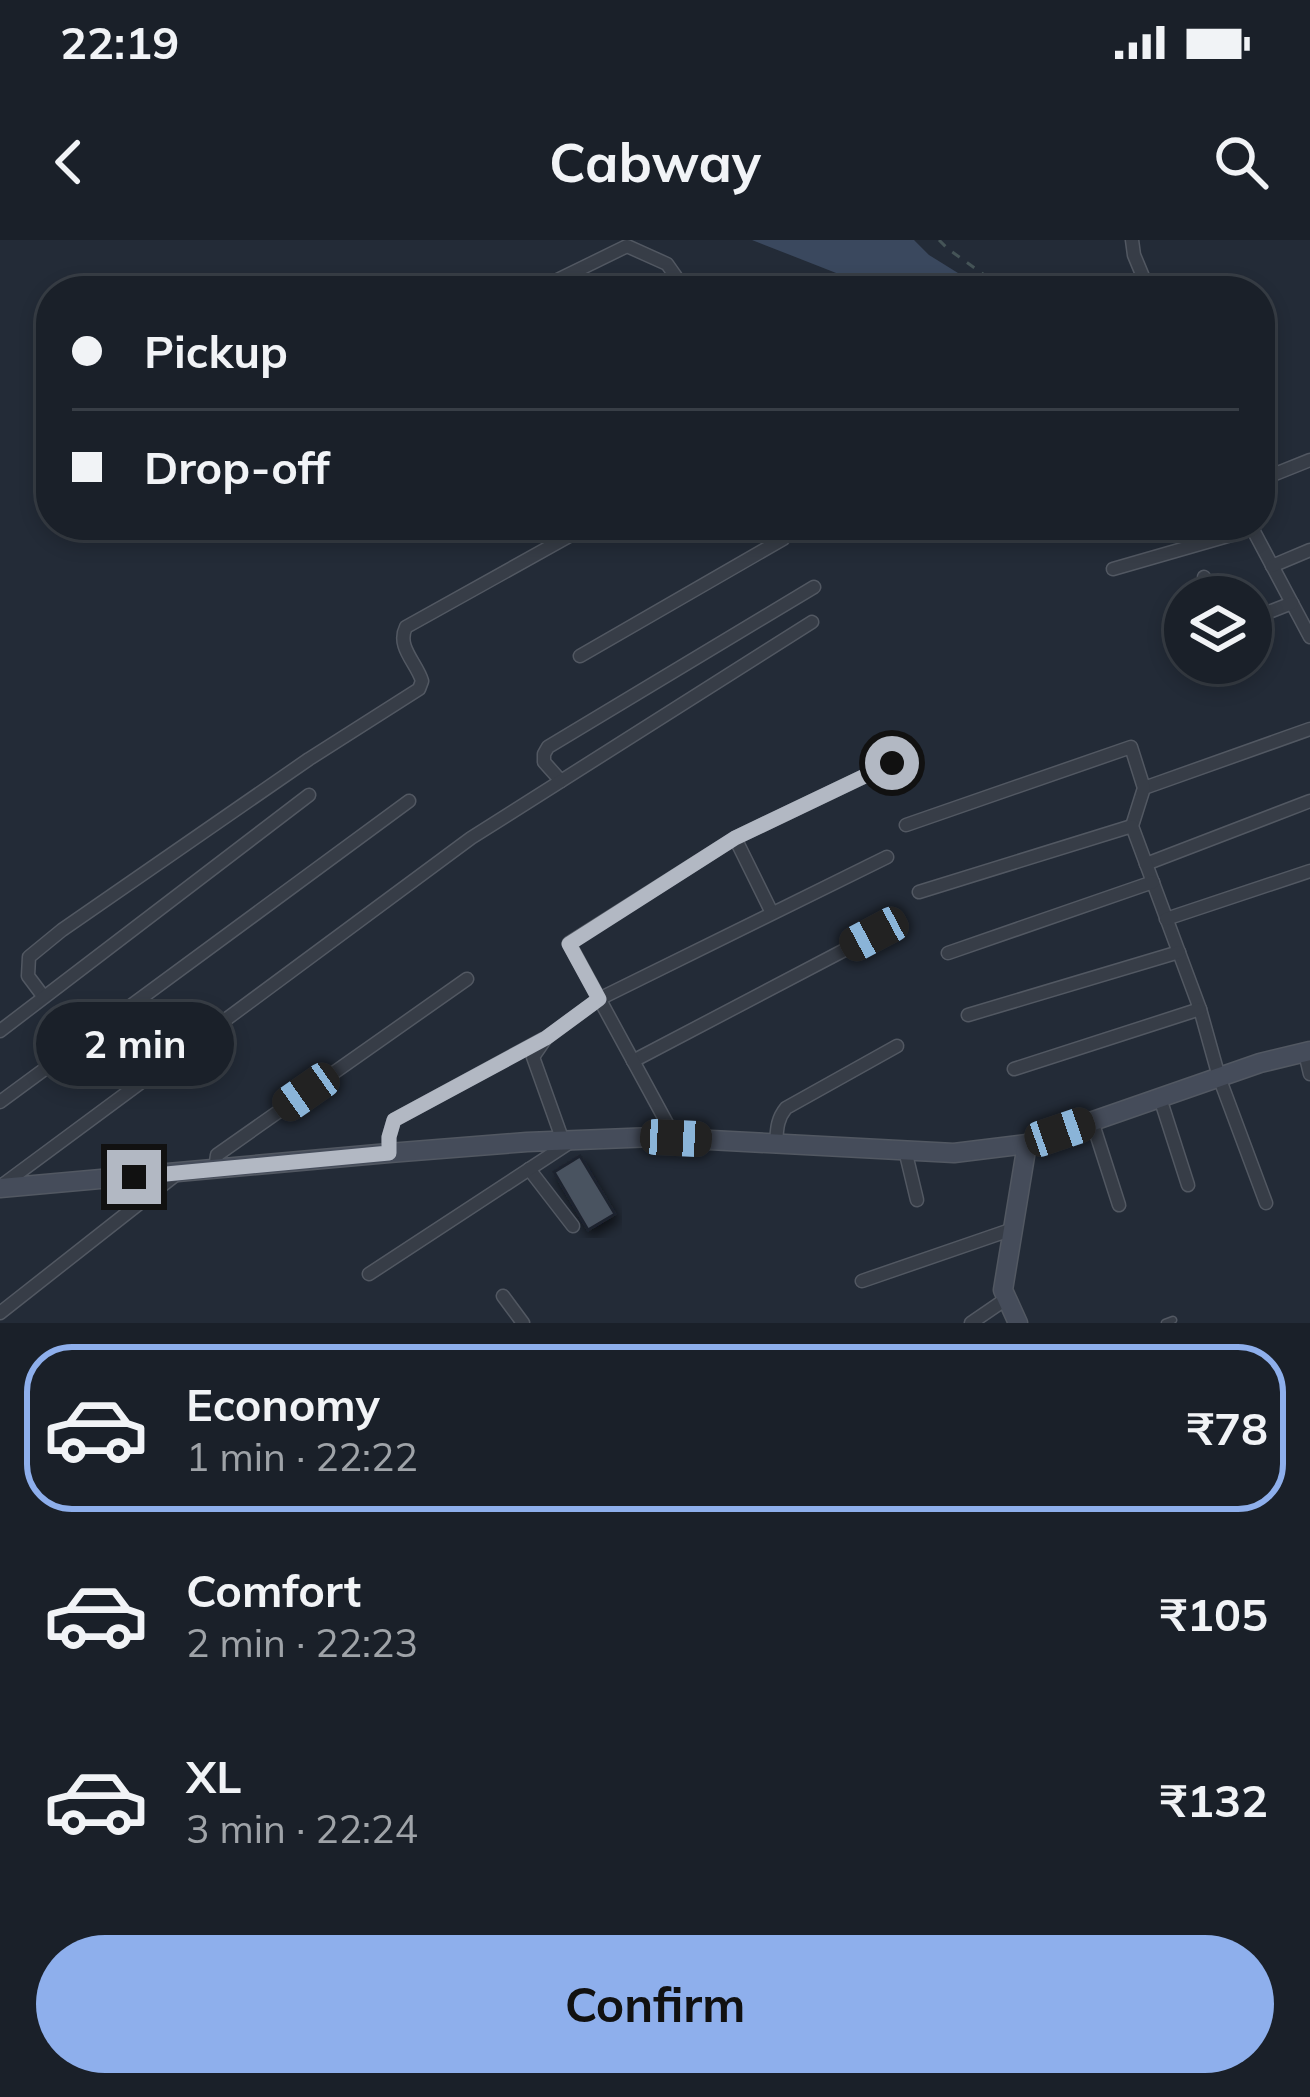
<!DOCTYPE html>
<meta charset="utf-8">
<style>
body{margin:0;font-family:Mulish,sans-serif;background:#272d35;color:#f1f3f6;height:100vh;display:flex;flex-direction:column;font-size:45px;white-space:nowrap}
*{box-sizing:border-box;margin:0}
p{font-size:39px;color:#9fa3a8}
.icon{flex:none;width:66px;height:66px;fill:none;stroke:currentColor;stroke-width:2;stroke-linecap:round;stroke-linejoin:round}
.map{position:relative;height:1083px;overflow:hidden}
.drawer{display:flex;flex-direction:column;background:#1a2029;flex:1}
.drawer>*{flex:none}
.top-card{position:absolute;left:36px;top:36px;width:1239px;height:264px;border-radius:48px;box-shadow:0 6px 18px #0003,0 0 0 3px #383e46;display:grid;align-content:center;height:264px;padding:0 36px;background:#1a2029}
.tools{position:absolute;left:1164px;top:336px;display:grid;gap:24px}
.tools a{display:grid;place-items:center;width:108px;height:108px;border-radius:50%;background:#1a2029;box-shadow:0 6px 18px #0003,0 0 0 3px #383e46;font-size:60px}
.end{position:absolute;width:54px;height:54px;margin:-27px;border:15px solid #b2b8c3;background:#111;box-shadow:0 0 0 6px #111}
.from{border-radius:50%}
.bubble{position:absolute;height:84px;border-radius:42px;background:#1a2029;box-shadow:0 6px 18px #0003,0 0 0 3px #383e46;font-size:39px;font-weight:700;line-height:84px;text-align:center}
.car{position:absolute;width:36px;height:72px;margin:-36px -18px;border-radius:15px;box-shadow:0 0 9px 3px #0007;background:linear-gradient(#222 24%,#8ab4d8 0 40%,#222 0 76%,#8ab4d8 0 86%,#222 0)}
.top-card b{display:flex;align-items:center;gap:42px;height:114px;font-size:45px}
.top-card b+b{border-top:3px solid #383e46}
.top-card i{width:30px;height:30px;background:#f1f3f6}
ul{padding:21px 0 0;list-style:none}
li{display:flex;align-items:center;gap:36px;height:168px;margin:0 24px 18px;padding:0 12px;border:6px solid transparent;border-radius:48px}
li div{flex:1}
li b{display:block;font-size:45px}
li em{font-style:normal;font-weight:700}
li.active{border-color:#8eafec}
li>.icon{width:108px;height:108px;stroke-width:1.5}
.action{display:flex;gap:24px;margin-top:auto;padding:24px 36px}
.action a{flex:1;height:138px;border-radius:72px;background:#8eafec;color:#111;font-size:48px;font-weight:700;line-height:138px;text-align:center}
.status{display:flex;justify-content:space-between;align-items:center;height:84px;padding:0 60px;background:#1a2029;direction:ltr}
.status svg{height:33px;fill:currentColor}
header{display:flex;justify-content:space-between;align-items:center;height:156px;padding:0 36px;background:#1a2029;font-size:54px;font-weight:700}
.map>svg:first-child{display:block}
.water{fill:#3a485e}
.building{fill:#4a5260;stroke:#1e242e;stroke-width:3;filter:url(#shadow)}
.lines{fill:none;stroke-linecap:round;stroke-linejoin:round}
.lane-casing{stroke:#525862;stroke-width:9}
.street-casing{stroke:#525862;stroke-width:15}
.secondary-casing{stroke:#525862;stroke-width:21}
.path{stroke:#455457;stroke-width:3;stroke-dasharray:9 9;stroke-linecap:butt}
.lane{stroke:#373d47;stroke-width:6}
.street{stroke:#373d47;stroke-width:12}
.secondary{stroke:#454c5a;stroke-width:18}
.route{stroke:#b2b8c3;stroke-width:15}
</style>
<div class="status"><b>22:19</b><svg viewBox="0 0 49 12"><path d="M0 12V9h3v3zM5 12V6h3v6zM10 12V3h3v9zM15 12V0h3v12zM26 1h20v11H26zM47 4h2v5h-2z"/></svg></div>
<header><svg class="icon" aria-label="back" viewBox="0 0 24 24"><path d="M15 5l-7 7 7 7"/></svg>Cabway<svg class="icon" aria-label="search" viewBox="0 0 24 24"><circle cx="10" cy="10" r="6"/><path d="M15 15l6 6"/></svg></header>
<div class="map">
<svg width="1310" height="1083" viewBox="0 0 1310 1083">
<defs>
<filter id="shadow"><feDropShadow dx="3.5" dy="6" stdDeviation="6" flood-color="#0009"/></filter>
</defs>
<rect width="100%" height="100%" fill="#232b37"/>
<polygon class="water" points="752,0 914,0 929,15 987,51 882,51"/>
<polygon class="building" points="580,916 615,974 588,990 554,932"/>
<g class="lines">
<defs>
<polyline id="lane" points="1165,1083 1173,1080"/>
<g id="street">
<polyline points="1132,0 1134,15 1149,51"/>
<polyline points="535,51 627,6 667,24 686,51"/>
<polyline points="1260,240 1310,220"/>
<polyline points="1251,286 1310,397"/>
<polyline points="1272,326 1310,310"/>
<polyline points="1113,329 1252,289"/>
<polyline points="1204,337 1214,357"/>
<polyline points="1251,379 1292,363"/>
<polyline points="580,416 783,299 791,288 789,285"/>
<polyline points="561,541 544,522 544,514 548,507 814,347"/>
<polyline points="1144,548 1310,489"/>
<polyline points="906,585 1131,507 1144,548 1132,586"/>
<polyline points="735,598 772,673"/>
<polyline points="1146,624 1310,561"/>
<polyline points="919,652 1132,586 1200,769 1219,837 1266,963"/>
<polyline points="1166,679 1310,631"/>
<polyline points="948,713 1153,642"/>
<path d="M43,756L28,736L29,717L62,690L309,519L419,449L422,441C417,423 396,407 406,387L589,285"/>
<polyline points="968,775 1179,712"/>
<polyline points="0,791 309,555"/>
<polyline points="1305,813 1310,834"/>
<polyline points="633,821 875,694"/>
<polyline points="1014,829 1200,769"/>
<polyline points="1160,858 1188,945"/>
<polyline points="0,862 409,561"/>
<polyline points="1092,881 1119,965"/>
<polyline points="675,898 569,703 735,598 892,523"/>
<polyline points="563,901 533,817 546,798 599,759 887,617"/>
<path d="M776,903C777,889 777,879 786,868L897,806"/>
<polyline points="905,910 917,960"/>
<polyline points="389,913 389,897 394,880 543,799"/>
<polyline points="215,929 217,915 467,739"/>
<polyline points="529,929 573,986"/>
<polyline points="1,946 471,598 812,382"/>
<polyline points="369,1034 569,903"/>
<polyline points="862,1041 1013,989"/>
<polyline points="503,1056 523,1083"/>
<polyline points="0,1073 178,933"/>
<polyline points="971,1083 1006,1059"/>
</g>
<g id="secondary">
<polyline points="0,948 389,913 527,902 654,897 954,913 1027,904 1260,823 1310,811"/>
<polyline points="1018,1083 1003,1050 1027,904"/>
</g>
</defs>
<use href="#lane" class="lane-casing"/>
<use href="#street" class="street-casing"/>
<use href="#secondary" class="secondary-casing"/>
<polyline class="path" points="939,0 948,9 1007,51"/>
<use href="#lane" class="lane"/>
<use href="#street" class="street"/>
<use href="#secondary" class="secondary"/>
</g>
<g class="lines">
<polyline class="route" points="134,937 389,913 389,897 394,880 546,798 599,759 569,704 735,598 892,523"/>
</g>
</svg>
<div class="tools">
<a><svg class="icon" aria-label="layers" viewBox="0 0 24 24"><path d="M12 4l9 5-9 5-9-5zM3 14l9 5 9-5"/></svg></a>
</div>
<i class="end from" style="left:892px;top:523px"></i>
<i class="end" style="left:134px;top:937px"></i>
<div class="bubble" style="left:36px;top:762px;width:198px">2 min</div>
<i class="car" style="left:874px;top:694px;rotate:242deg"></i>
<i class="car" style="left:306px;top:852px;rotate:235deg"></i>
<i class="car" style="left:1060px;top:892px;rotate:71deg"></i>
<i class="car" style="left:676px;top:898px;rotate:93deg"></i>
<div class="top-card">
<b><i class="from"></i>Pickup</b>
<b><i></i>Drop-off</b>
</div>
</div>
<section class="drawer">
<ul>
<li class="active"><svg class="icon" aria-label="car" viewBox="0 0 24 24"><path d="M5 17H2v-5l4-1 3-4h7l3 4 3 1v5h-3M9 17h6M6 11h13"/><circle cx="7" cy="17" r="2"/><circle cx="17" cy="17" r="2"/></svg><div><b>Economy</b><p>1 min · 22:22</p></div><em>₹78</em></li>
<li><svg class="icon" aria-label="car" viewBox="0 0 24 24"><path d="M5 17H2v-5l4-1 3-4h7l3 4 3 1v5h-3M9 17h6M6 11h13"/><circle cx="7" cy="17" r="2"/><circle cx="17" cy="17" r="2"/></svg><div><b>Comfort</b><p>2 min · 22:23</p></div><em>₹105</em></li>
<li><svg class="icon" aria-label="car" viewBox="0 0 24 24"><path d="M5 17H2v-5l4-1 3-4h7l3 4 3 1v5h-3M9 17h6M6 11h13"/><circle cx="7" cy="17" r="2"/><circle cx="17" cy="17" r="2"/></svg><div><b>XL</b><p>3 min · 22:24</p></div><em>₹132</em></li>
</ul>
<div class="action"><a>Confirm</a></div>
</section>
